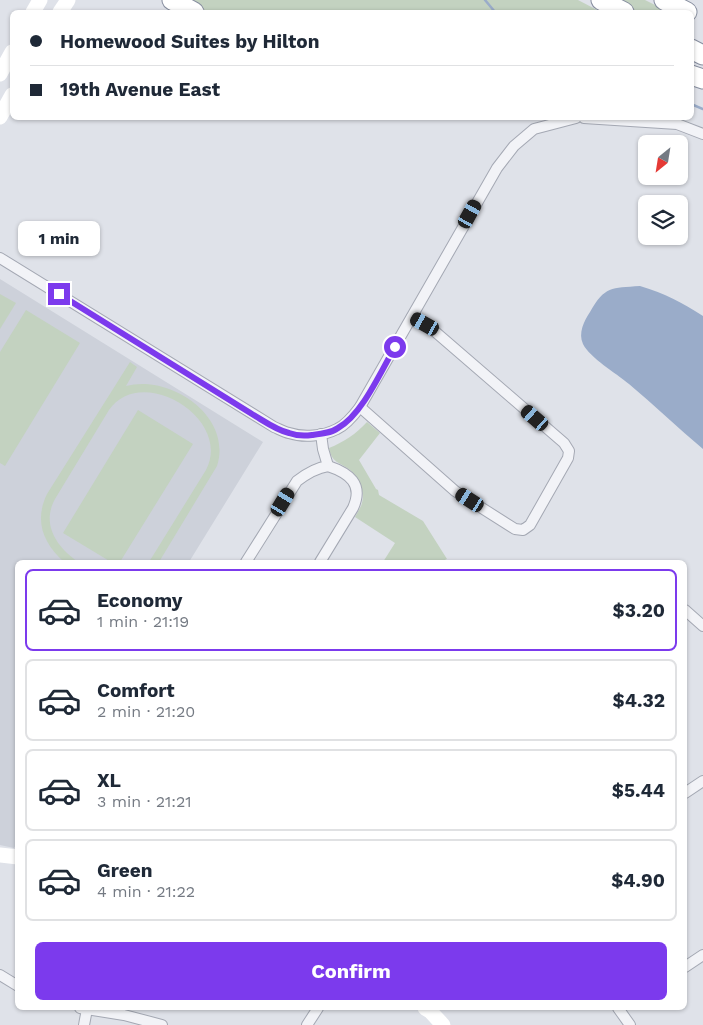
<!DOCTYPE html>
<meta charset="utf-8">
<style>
body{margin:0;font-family:"Work Sans",sans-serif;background:#f6f6f7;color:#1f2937;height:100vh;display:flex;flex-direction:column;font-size:19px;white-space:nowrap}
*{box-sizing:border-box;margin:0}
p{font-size:16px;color:#747a83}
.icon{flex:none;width:28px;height:28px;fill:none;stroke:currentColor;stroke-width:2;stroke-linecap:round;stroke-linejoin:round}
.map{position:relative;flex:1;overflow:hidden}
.sheet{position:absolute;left:15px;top:560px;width:672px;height:450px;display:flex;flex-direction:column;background:#fff;border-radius:8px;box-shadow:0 1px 4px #0004}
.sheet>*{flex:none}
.top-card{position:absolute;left:10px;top:10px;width:684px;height:110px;border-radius:8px;box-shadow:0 1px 4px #0004;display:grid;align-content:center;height:110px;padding:0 20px;background:#fff}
.needle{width:32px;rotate:210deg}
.controls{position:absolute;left:638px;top:135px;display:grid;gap:10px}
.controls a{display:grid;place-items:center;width:50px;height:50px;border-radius:8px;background:#fff;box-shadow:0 1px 4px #0004;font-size:25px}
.end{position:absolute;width:22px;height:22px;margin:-11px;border:6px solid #7c3aed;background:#fff;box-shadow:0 0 0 2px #fff}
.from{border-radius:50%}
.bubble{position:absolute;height:35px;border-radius:8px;background:#fff;box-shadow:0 1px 4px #0004;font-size:16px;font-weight:700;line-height:35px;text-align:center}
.car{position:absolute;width:15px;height:30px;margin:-15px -8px;border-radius:6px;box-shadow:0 0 4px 1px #0007;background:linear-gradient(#222 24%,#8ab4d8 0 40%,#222 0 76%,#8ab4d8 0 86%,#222 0)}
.top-card b{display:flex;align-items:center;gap:18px;height:48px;font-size:19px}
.top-card b+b{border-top:1px solid #e0e1e3}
.top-card i{width:12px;height:12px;background:#1f2937}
ul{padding:9px 0 0;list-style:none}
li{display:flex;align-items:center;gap:15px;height:82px;margin:0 10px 8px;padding:0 10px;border:2px solid #e0e1e3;border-radius:8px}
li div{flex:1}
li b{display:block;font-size:19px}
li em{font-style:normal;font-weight:700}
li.on{border-color:#7c3aed}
li>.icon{width:45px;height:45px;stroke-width:1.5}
.action{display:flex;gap:10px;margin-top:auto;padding:10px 20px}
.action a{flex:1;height:58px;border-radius:8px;background:#7c3aed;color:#fff;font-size:20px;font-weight:700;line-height:58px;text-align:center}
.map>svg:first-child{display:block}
.built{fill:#cdd1da}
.green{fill:#c3d2c0}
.water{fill:#9aacc9}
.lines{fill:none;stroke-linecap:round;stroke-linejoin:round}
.stream{stroke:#9aacc9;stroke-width:2.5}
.street-casing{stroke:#a4a8b3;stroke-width:12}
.highway-casing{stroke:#878e9f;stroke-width:21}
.street{stroke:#f2f3f7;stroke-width:10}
.secondary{stroke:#fff;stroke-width:15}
.highway{stroke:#fff;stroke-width:19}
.route{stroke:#7c3aed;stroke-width:6}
</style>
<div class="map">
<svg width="703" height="1025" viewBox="0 0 703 1025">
<rect width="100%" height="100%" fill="#dfe2e9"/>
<polygon class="built" points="0,279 263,442 189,562 18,562 18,842 14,848 0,845"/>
<g class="green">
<polygon points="184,0 578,0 601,12 207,12 199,9"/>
<polygon points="611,0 645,0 669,12 634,12"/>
<polygon points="0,294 16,303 0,329"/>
<polygon points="26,310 80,343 5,466 0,463 0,352"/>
<path d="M130,362L137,367L126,386C170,374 233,416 217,466L159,562H149L206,470C233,418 141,363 109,410L55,499C41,525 57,547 78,562H64C43,543 34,521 47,494Z"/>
<polygon points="138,410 193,444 120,562 111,562 63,533"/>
<path d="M367,422L380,433L359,460L376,489L378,490L379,495L423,521L447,559L440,562H383L395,543L355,517C357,513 359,510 361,506C366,494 360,478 350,470C339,462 332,463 329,448C344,442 356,434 367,422Z"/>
</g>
<path class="water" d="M640,286C666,294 681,302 703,316V449C678,428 654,405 629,384C616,373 590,358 583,344C578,333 584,321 590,312C605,286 611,288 640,286Z"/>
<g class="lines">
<g class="stream">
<polyline points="485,0 495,12"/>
<polyline points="691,104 703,109"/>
</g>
<defs>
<g id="street">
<polyline points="584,118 677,124 703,134"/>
<path d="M0,258L274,427C279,429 284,432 289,433C304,438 323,436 337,429C346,425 354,415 360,407L497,168L514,146L534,129L576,118"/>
<polyline points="360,407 455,491 515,529 523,530 530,525 568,458 569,451 564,443 432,329 412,317"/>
<path d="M246,562L297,481C306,474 316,468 328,466L323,449L321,434"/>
<path d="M320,562L353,508C364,484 349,473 328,466"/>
<polyline points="685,610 703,626"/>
<polyline points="685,793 703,781"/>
<polyline points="685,967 703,955"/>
<polyline points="0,975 18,986"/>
<polyline points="80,1008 124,1015 162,1025"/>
<polyline points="618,1008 630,1025"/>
<polyline points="84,1025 87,1009"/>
<polyline points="307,1025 318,1008"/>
</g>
<g id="highway">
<polyline points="172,0 194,12"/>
<polyline points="601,0 624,12"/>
<polyline points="664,0 687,12"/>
<polyline points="691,49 703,55"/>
<polyline points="691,75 703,79"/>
</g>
</defs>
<use href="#street" class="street-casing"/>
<use href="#highway" class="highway-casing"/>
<use href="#street" class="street"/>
<g class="secondary">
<polyline points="33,12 40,0"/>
<polyline points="60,12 68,0"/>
<polyline points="0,74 12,52"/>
<polyline points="0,117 12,95"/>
<polyline points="0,855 18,857"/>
<polyline points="425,1008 430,1011 443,1025"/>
</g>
<use href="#highway" class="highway"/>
</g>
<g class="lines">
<path class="route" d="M59,294L252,414C264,421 276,430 289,433C297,436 305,436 312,435C321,434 331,433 338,428C362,415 381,371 395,347"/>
</g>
</svg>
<div class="controls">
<a><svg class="needle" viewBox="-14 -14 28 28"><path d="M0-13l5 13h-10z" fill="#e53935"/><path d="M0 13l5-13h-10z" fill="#747a83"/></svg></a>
<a><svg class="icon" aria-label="layers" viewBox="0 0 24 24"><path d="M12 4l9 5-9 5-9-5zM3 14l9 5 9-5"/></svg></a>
</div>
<i class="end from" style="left:395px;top:347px"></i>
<i class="end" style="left:59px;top:294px"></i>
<div class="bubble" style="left:18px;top:221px;width:82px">1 min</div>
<i class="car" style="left:470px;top:214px;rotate:29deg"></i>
<i class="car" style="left:425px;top:324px;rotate:299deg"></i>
<i class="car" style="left:535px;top:418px;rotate:311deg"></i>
<i class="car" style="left:470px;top:500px;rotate:303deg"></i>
<i class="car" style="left:283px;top:502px;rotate:31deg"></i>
<div class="top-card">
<b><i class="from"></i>Homewood Suites by Hilton</b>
<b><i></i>19th Avenue East</b>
</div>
<section class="sheet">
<ul>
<li class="on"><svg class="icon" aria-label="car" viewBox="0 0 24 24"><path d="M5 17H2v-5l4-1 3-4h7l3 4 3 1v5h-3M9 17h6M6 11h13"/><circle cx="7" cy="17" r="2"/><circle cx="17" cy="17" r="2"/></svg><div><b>Economy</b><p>1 min · 21:19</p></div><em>$3.20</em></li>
<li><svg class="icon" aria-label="car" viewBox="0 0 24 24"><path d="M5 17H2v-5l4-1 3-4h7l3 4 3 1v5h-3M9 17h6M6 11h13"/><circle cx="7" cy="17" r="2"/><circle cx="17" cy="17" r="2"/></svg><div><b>Comfort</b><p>2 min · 21:20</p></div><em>$4.32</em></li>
<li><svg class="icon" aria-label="car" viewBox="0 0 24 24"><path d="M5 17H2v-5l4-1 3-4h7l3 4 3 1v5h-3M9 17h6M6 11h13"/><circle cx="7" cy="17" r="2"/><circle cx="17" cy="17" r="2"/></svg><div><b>XL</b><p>3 min · 21:21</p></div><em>$5.44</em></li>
<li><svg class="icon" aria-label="car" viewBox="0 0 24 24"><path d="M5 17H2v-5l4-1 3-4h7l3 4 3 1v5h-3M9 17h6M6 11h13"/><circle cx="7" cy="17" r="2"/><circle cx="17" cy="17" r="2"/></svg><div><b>Green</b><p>4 min · 21:22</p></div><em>$4.90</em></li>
</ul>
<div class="action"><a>Confirm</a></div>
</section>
</div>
